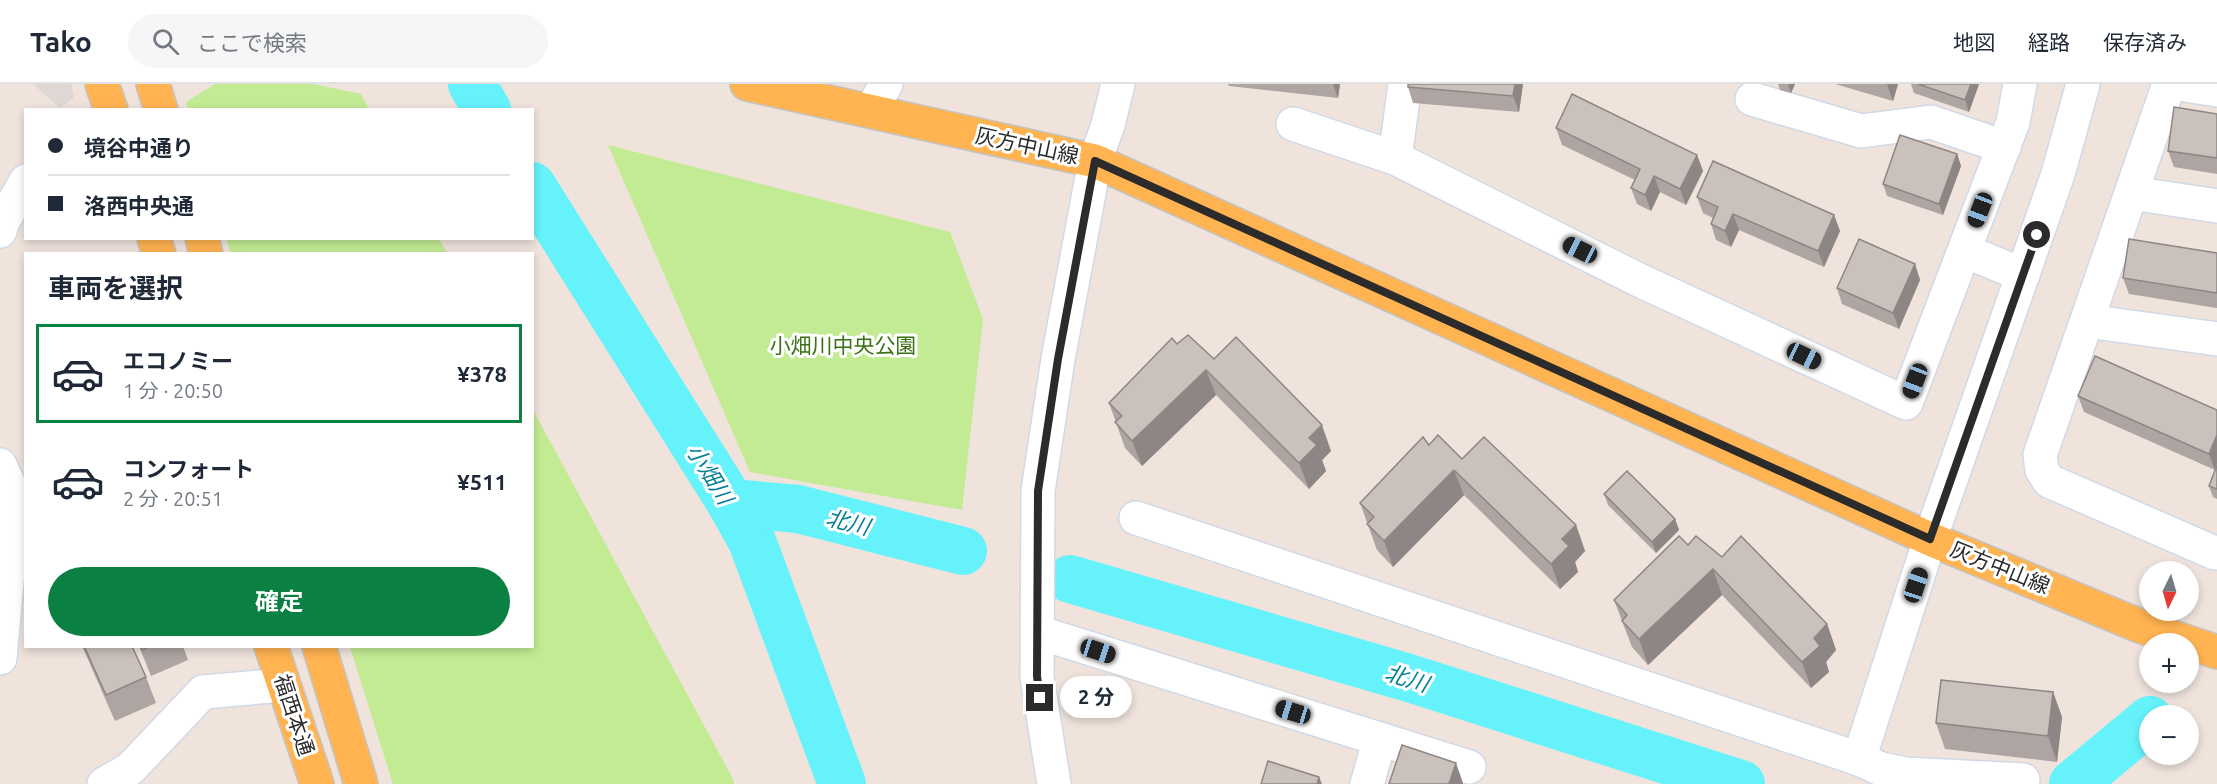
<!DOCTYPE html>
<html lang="ja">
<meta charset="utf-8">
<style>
body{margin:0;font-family:Ubuntu,"Noto Sans JP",sans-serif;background:#f6f6f7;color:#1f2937;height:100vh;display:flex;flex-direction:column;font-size:22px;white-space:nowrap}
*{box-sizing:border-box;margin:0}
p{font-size:20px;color:#747a83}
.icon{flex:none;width:33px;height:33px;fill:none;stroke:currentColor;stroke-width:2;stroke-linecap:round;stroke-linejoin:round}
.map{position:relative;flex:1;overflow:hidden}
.details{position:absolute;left:24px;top:168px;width:510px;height:396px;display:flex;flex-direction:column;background:#fff;border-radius:0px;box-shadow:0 3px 9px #0003}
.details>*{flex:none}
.top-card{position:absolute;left:24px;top:24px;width:510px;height:132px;border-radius:0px;box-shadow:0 3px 9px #0003;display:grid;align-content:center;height:132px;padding:0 24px;background:#fff}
.needle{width:39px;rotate:185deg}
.controls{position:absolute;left:2139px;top:477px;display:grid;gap:12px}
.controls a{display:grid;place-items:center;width:60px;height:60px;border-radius:50%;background:#fff;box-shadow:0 3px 9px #0003;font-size:30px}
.end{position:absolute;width:27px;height:27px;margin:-14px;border:8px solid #2b2b2b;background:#fff;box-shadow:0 0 0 3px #fff}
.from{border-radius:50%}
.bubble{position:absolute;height:42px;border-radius:21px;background:#fff;box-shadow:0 3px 9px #0003;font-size:20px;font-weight:700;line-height:42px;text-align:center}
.car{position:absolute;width:18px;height:36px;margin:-18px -9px;border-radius:8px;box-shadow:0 0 4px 2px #0007;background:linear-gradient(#222 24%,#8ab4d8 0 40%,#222 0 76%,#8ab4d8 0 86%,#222 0)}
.top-card b{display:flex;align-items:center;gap:21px;height:57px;font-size:22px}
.top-card b+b{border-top:2px solid #e0e1e3}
.top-card i{width:15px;height:15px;background:#1f2937}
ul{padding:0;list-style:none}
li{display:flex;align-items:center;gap:18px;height:99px;margin:0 12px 9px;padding:0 12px;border:3px solid transparent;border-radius:0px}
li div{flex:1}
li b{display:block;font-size:22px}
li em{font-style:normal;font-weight:700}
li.on{border-color:#0b8043}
li>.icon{width:54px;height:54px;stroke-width:1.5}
h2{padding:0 24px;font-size:27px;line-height:72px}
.action{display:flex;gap:12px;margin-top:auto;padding:12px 24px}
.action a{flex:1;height:69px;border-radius:36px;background:#0b8043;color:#fff;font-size:24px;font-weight:700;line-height:69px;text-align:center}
header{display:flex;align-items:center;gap:36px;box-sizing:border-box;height:84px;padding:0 30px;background:#fff;border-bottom:2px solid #e0e1e3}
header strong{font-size:28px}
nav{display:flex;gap:33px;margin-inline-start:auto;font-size:21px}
.search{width:420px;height:54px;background:#f6f6f7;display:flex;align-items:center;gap:15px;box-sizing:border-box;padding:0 21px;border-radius:33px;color:#747a83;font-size:22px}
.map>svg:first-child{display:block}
.green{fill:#c3eb93}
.plaza{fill:#ded7d4}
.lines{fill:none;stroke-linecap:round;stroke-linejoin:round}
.river{stroke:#65f2fb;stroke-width:48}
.minor-casing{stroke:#d1d9e6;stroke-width:36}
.major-casing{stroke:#c4c4c4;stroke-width:36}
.minor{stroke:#fff;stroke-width:33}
.major{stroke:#ffb351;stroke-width:33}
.wall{fill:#aea5a2}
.shaded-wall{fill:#8d8684}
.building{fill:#cac0bc;stroke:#8d8684;stroke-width:1.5}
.route{stroke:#2b2b2b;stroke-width:8}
.labels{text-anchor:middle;stroke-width:6;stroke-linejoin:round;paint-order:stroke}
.street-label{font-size:21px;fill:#2b2b2b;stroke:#fff}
.park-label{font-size:21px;fill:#3a7113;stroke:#fff}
.water-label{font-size:22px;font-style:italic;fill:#038094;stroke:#fff}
</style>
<header>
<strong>Tako</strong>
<div class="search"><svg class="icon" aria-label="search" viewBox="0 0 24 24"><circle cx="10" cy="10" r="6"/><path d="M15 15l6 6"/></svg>ここで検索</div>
<nav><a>地図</a><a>経路</a><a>保存済み</a></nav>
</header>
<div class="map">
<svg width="2217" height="700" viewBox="0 0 2217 700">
<rect width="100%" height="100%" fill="#efe3dc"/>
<g class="green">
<polygon points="215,0 313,0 361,10 369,25 188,25 186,18"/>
<polygon points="608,61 950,148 983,235 962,426 750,388"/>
<polygon points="226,155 439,155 447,169 231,169"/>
<polygon points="533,326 732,693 734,700 393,700 350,563 532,562"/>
</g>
<polygon class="plaza" points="33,0 71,0 74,14 60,24"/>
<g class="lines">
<g class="river">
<polyline points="472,0 487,26"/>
<polyline points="532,102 731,419 752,457 842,700"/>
<polyline points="731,419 798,425 963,467"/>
<polyline points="1070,495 1409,594 1741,700"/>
<polyline points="2073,700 2150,636"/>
</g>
<defs>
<g id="minor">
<polyline points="2169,0 2040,371 2042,386 2049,397 2215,469"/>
<polyline points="2179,0 2217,6"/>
<polyline points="1752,15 1861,47 1931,38 2004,63"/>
<polyline points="871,27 886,0"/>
<polyline points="1293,40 1395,74 1641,197 1906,319 2013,38 2020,0"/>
<polyline points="1395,74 1405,0"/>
<polyline points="2131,109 2217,122"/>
<polyline points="0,147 2,139 26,97"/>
<polyline points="1965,167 2023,191"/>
<polyline points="2087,237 2217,255"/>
<polyline points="0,381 15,414 0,574"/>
<polyline points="1136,434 1859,675 1881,685 1905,690 2023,696"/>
<polyline points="1037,548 1469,683"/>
<polyline points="1859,675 1930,455 2058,90 2083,0"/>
<polyline points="104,700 130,685 203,608 283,601"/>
<polyline points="1054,700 1037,593 1038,407 1058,275 1095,77 1108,41 1118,0"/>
<polyline points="1367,700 1380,655"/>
</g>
<g id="major">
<polyline points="102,0 111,26"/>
<polyline points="153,0 161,26"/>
<polyline points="747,0 1095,77 1930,455 2140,542 2217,568"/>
<polyline points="154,154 159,170"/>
<polyline points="202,154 206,170"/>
<polyline points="271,562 317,700"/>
<polyline points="319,562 361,700"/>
</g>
</defs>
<use href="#minor" class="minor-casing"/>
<use href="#major" class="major-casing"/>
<use href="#minor" class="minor"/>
<use href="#major" class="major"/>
</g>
<g class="wall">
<polygon points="1228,0 1340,0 1338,14 1229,2"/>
<polygon points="1523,0 1519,28 1413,19 1408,3"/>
<polygon points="1778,0 1795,0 1791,9 1780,6"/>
<polygon points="1835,0 1898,0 1893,17"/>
<polygon points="1911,0 1979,0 1969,28 1914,9"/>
<polygon points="2217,30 2217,90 2174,83 2168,67"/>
<polygon points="1556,44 1697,71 1703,87 1686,121 1660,108 1651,127 1637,120 1631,104 1635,96 1562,61"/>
<polygon points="1957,70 1961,82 1943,131 1887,112 1883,100"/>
<polygon points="1697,113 1834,131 1840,147 1824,183 1739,146 1731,163 1716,156 1711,140 1713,134 1703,129"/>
<polygon points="2217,169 2217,224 2129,210 2123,194"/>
<polygon points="1915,180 1920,196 1899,245 1842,220 1837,204"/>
<polygon points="1214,275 1331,367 1322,376 1326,387 1309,405 1216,311 1142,382 1125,364 1109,319"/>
<polygon points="2078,312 2217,326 2215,386 2084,328"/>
<polygon points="1429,361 1462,375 1576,441 1585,467 1575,478 1578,488 1560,505 1464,411 1393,483 1377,466 1360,419"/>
<polygon points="2217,381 2217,415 2213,413 2209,402"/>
<polygon points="1604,410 1675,435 1679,446 1656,469 1608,421"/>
<polygon points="1722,473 1827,540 1836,566 1826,578 1829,588 1811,604 1722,511 1648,581 1632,563 1614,516"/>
<polygon points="82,562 132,562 146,593 156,619 115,637"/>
<polygon points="139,562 183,562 188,576 151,592"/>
<polygon points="2053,608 2062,633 2057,678 1945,665 1936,639"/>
</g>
<g class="shaded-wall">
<polygon points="1333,0 1340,0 1338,14"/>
<polygon points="1515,0 1523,0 1519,28 1513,12"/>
<polygon points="1788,0 1795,0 1791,9"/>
<polygon points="1887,0 1898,0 1893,17"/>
<polygon points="1971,0 1979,0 1969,28 1965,16"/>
<polygon points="1957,70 1961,82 1943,131 1939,120"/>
<polygon points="1697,71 1703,87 1686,121 1680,105"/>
<polygon points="1654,92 1660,108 1651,127 1645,111"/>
<polygon points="1733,130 1739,146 1731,163 1725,147"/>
<polygon points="1834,131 1840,147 1824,183 1818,167"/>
<polygon points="1915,180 1920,196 1899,245 1893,229"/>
<polygon points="1206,286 1216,311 1142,382 1132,357"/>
<polygon points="1322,341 1331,367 1322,376 1326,387 1309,405 1299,379 1309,354"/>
<polygon points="2217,351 2217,380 2215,386 2209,370"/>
<polygon points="1454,386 1464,411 1393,483 1384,457"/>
<polygon points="1675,435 1679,446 1656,469 1652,458"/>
<polygon points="1576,441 1585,467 1575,478 1578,488 1560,505 1551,480 1562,455"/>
<polygon points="1713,485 1722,511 1648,581 1639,555"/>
<polygon points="1827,540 1836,566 1826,578 1829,588 1811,604 1802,578 1814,554"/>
<polygon points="2053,608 2062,633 2057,678 2048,652"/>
<polygon points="1456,679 1463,699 1463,700 1449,700"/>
<polygon points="1319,693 1322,700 1317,700"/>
</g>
<g class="building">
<polygon points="1408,0 1515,0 1513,12 1408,3"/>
<polygon points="1918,0 1971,0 1965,16"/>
<polygon points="1572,10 1697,71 1680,105 1654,92 1645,111 1631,104 1640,85 1556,44"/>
<polygon points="2174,23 2217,30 2217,74 2168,67"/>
<polygon points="1900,51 1957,70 1939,120 1883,100"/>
<polygon points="1713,77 1834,131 1818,167 1733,130 1725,147 1711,140 1718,123 1697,113"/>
<polygon points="1859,155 1915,180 1893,229 1837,204"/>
<polygon points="2129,155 2217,169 2217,209 2123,194"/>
<polygon points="1188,251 1214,275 1236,253 1322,341 1309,354 1317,361 1299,379 1206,286 1132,357 1115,338 1122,332 1109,319 1172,254 1177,260"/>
<polygon points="2095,272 2217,326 2217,351 2209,370 2078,312"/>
<polygon points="1438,351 1462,375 1484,353 1576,441 1562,455 1569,462 1551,480 1454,386 1384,457 1367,440 1374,433 1360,419 1423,353 1429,361"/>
<polygon points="2217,381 2217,405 2209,402"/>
<polygon points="1627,387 1675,435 1652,458 1604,410"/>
<polygon points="1679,452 1688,461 1696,452 1722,473 1741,452 1827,540 1814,554 1820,562 1802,578 1713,485 1639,555 1622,537 1627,531 1614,516"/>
<polygon points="84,562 132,562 146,593 106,611"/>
<polygon points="140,562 151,562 142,566"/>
<polygon points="1941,596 2053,608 2048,652 1936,639"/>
<polygon points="1402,661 1456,679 1449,700 1389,700"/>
<polygon points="1268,677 1319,693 1317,700 1261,700"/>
</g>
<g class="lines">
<polyline class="route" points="1040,614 1037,592 1038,407 1058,275 1095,77 1930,455 2037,151"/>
</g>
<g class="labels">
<g class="street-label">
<text transform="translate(1027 62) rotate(12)" y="7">灰方中山線</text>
<text transform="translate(2000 484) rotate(22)" y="7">灰方中山線</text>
<text transform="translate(294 631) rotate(72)" y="7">福西本通</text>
</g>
<g class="park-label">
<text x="843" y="269">小畑川中央公園</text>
</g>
<g class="water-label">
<text transform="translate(710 390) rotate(58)" y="8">小畑川</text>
<text transform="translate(848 438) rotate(14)" y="8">北川</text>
<text transform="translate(1407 594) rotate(17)" y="8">北川</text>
</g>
</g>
</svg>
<div class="controls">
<a><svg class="needle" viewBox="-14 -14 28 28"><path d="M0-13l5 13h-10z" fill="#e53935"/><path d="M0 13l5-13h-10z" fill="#747a83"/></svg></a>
<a>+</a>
<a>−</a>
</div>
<i class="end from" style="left:2037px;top:151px"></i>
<i class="end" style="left:1040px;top:614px"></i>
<div class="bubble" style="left:1060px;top:592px;width:72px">2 分</div>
<i class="car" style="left:1980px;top:126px;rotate:201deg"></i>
<i class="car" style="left:1580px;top:166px;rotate:296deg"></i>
<i class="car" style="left:1804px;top:272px;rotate:115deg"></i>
<i class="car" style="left:1915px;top:297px;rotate:201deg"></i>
<i class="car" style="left:1916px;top:501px;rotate:18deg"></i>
<i class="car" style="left:1098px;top:567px;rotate:108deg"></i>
<i class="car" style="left:1293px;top:628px;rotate:287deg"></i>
<div class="top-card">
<b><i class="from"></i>境谷中通り</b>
<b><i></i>洛西中央通</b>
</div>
<section class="details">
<h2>車両を選択</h2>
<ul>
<li class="on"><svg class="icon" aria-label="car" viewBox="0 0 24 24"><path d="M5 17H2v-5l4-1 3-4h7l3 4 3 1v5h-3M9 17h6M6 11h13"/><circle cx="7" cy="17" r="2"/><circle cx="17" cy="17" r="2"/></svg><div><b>エコノミー</b><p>1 分 · 20:50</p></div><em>¥378</em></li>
<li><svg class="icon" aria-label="car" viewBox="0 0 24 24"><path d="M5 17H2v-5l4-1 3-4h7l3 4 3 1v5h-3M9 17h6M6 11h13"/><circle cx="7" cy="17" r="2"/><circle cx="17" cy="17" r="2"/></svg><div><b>コンフォート</b><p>2 分 · 20:51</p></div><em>¥511</em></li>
</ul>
<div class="action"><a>確定</a></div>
</section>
</div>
